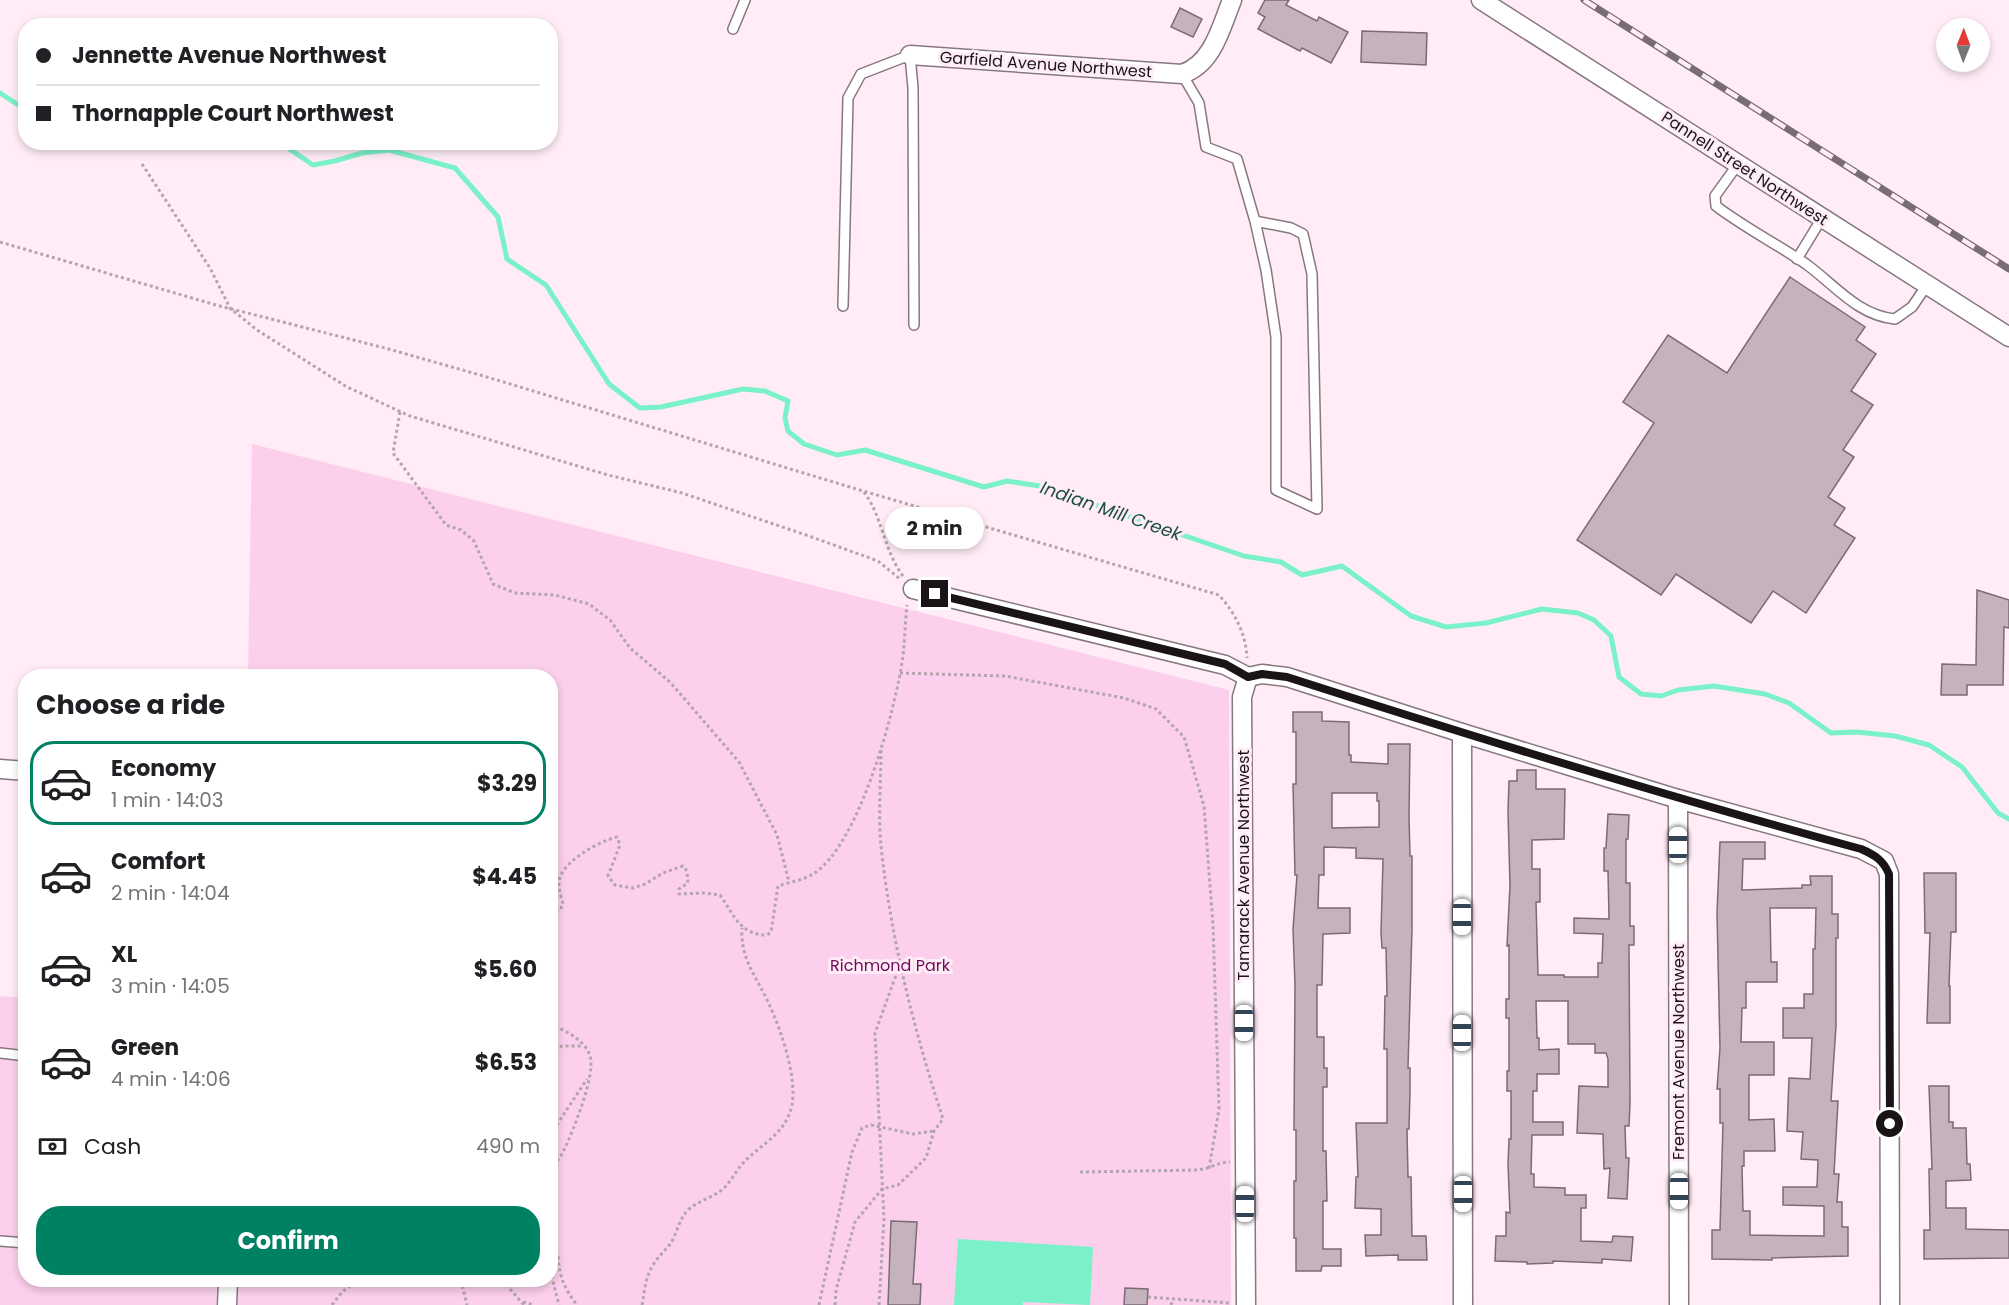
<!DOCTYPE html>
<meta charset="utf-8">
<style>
body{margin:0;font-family:Poppins,sans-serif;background:#f2f2f2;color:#202124;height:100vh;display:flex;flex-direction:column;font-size:22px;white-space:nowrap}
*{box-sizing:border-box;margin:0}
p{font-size:20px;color:#757577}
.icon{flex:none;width:33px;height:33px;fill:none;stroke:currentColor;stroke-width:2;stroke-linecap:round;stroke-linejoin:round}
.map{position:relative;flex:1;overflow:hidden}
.sheet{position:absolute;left:18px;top:669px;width:540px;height:618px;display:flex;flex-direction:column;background:#fff;border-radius:24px;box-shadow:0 3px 9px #0003}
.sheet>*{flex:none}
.guide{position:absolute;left:18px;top:18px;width:540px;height:132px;border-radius:24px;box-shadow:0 3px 9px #0003;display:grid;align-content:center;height:132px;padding:0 18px;background:#fff}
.needle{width:39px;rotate:1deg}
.controls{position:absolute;left:1936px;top:18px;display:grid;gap:12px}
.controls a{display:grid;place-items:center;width:54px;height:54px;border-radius:50%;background:#fff;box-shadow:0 3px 9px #0003;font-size:30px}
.end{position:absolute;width:27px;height:27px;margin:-14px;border:8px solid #1a1418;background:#fff;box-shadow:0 0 0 3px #fff}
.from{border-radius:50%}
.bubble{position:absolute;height:42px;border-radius:21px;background:#fff;box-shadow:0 3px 9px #0003;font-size:20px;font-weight:700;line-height:42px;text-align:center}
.car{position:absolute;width:18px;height:36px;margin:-18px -9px;border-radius:8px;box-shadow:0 0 4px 2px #0007;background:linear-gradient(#fff 24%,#345 0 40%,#fff 0 76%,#345 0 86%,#fff 0)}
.guide b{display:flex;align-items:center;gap:21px;height:57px;font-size:22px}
.guide b+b{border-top:2px solid #e0e0e0}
.guide i{width:15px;height:15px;background:#202124}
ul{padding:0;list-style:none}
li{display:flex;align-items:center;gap:18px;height:84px;margin:0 12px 9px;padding:0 6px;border:3px solid transparent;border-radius:24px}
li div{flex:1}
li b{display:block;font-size:22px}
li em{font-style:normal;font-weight:700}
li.on{border-color:#008163}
li>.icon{width:54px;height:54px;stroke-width:1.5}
h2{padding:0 18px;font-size:27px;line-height:72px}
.pay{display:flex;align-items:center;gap:15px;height:66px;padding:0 18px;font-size:22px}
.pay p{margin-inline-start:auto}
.primary-button{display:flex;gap:12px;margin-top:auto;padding:12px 18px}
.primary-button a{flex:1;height:69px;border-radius:24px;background:#008163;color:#fff;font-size:24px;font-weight:700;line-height:69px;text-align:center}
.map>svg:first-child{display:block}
.green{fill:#fccfec}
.water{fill:#7bf1c9}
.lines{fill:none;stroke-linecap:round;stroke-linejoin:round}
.stream{stroke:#7bf1c9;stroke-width:5}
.building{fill:#c4b2bd;stroke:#7b6b75;stroke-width:1.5;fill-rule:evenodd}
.lane-casing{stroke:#877781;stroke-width:12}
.street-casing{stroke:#877781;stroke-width:21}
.path{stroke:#b3a5ad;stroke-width:3;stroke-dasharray:3 3;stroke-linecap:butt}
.lane{stroke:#fff;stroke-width:9}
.street{stroke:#fff;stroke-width:18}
.rail-casing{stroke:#786d74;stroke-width:7}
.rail{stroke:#ffecf7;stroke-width:4.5;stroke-dasharray:14;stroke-linecap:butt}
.route{stroke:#1a1418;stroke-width:8}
.labels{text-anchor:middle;stroke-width:6;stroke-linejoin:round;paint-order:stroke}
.street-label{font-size:16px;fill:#1a1418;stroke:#ffecf7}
.park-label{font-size:16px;fill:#6f0a58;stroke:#ffecf7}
.water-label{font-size:18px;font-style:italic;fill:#1d4f3f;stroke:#ffecf7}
</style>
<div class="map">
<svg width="2009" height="1305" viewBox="0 0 2009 1305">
<rect width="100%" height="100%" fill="#ffecf7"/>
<g class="green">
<polygon points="252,444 1229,690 1231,1305 237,1305 238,1280 550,1280 550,676 248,676"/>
<polygon points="0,996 25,998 26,1280 217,1280 216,1305 0,1305"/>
</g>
<polygon class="water" points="958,1239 1093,1247 1090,1305 1023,1302 1023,1305 954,1305"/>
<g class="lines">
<g class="stream">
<polyline points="0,93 26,110"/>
<polyline points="279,142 313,165 335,161 362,153 389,150 455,168 498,217 507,259 546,285 609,384 640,408 661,407 743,389 765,391 788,401 785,418 788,431 804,444 837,455 865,450 984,487 1007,481 1040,486 1244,556 1281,562 1302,575 1342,566 1411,616 1446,627 1486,623 1542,609 1578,613 1594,620 1611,636 1619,677 1641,694 1661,696 1678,690 1714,686 1765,694 1789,703 1831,733 1857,732 1895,736 1929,745 1962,767 1998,813 2009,819"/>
</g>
</g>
<g class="building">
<polygon points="1265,0 1289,0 1286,5 1317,21 1319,17 1348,32 1331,63 1302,48 1300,51 1258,29 1265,17 1258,13"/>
<polygon points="1180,8 1202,19 1193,37 1171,27"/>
<polygon points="1362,31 1427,33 1426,65 1361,62"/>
<polygon points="1790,277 1865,327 1856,340 1876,354 1851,391 1873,405 1843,450 1854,457 1828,497 1845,508 1834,525 1855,538 1806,613 1773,591 1751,623 1676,574 1661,595 1577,540 1654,423 1623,402 1668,335 1727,373"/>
<polygon points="1977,590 2009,600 2009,628 2004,627 2003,685 1967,685 1967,695 1941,695 1942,664 1976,665"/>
<path d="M1293,712H1322V721L1349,722V755H1351V762L1388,764V744H1410L1409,816L1410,856H1412V929L1408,1068H1410V1092L1409,1129H1407L1408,1177H1411L1412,1236H1426L1427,1260H1398V1255L1366,1256L1365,1235H1381V1209L1355,1208L1356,1177H1358L1356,1123H1387V1049H1384L1385,996H1387L1386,948H1382L1381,933L1383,859L1356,858V848L1324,847V875H1319L1318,908H1350V933L1323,934L1322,985H1317V1037H1324V1068H1327V1087H1323V1151H1326L1327,1201H1323V1249H1341V1266H1322L1321,1271H1296V1238H1294V1181H1296V1130H1294L1295,985L1293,929L1297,875H1295L1293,784H1296V732H1293ZM1332,793H1377V801H1379V827L1332,828Z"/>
<polygon points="1517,770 1536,770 1536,789 1565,789 1564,839 1532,840 1532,869 1540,869 1540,902 1536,902 1538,975 1564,975 1564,977 1598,977 1598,963 1602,963 1603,934 1574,933 1574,918 1609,919 1608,871 1604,871 1604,848 1606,848 1608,814 1629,815 1628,839 1626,839 1626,883 1630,883 1630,926 1634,926 1634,945 1629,945 1630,1103 1629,1126 1625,1126 1626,1158 1629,1158 1627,1199 1608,1198 1610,1168 1604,1169 1603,1134 1577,1133 1579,1086 1608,1087 1608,1059 1606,1053 1595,1053 1595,1044 1568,1044 1568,1001 1536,1001 1537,1038 1539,1038 1539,1050 1559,1049 1559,1074 1537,1074 1537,1091 1533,1091 1533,1122 1563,1122 1563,1135 1532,1135 1531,1174 1534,1174 1534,1187 1565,1188 1565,1195 1586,1195 1586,1208 1581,1208 1581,1241 1612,1242 1613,1236 1633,1237 1631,1261 1602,1259 1602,1263 1553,1261 1553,1263 1527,1264 1527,1262 1495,1261 1496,1236 1506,1236 1506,1212 1510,1213 1508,1165 1509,1139 1511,1139 1511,1091 1507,1091 1507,1071 1509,1071 1509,1018 1506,1018 1506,999 1509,999 1509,945 1507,946 1510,885 1508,812 1509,781 1517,781"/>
<path d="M1720,842H1765V859H1743L1742,890L1802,888V885H1811L1810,876H1832V914H1838V938H1836V1026L1831,1101H1838L1834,1174H1839L1837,1202H1842V1227H1848V1256L1772,1258V1260L1712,1259V1230H1720L1723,1123H1720V1089H1717L1720,1048L1717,913ZM1770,908H1816L1815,949H1813V994H1804V1008H1783V1038H1812L1810,1079L1789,1078L1787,1131L1803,1132L1801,1159L1818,1160L1817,1187H1783V1205L1824,1206V1236L1750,1235V1211H1743L1742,1166H1744V1151H1775L1774,1119L1749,1120V1075H1774V1042H1741L1742,1008H1746V982H1777V962H1771Z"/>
<polygon points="1924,873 1956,873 1956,932 1951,932 1949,986 1950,986 1950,1023 1927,1023 1930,933 1925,933"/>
<polygon points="1929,1086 1949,1086 1949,1122 1953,1122 1953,1128 1966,1128 1967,1164 1970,1164 1971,1180 1946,1181 1946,1208 1966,1208 1966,1229 2009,1230 2009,1258 1924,1259 1924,1230 1930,1230 1929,1169 1932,1169"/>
<polygon points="891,1221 917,1222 913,1284 921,1284 920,1305 888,1305"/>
<polygon points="1125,1288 1148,1289 1147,1305 1124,1305"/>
</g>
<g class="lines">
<defs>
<g id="lane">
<polyline points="733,29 745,0"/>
<polyline points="1182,74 1199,103 1206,147 1237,159 1255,221 1266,270 1276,337 1276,490 1317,509 1312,274 1303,234 1291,228 1255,221"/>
<path d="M1738,164L1715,196L1716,206C1745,228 1777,244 1806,264C1835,285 1857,315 1895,319L1912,307L1927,285"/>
<polyline points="1797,259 1822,218"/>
<polyline points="843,306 848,98 861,74 910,55 913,88 914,325"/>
<polyline points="0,1053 26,1056"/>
<polyline points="0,1241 26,1243"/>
</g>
<g id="street">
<polyline points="1481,0 2009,337"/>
<path d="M910,55L1182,74C1213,64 1221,27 1232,0"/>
<polyline points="913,589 1225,665 1248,677 1262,674 1287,677 1462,733 1678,799 1861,849 1884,861 1889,874 1890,1305"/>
<polyline points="1462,733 1463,1305"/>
<polyline points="0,769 26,771"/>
<polyline points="1678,799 1679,1305"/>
<polyline points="227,1305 228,1280"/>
<polyline points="1246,1305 1242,697 1248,677"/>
</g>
</defs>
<use href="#lane" class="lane-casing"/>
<use href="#street" class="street-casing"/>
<g class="path">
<polyline points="142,164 210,268 230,308 257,330 347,387 410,416 608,475 682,493 809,536 878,561 900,579"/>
<path d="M0,242L216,305L385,348L487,377L863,491L1219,595C1235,613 1246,634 1247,658"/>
<polyline points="400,412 393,453 446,525 461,530 474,541 493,584 515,593 555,595 589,604 610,620 630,648 670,682 739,762 777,835 789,882"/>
<path d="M864,492C883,518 884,551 903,576"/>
<polyline points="900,673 1005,676 1124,698 1156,709 1184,737 1204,806 1213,925 1219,1109 1209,1169"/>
<path d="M550,914L560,910L563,904C561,896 557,885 560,877C567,859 600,841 617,837L620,845L608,876L615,885L633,888L645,884L663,873L683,866L687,871L688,883L679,889V894L704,893L720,895C734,915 740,935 767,935L771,932L778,886C789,882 804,880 813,874C859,846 896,708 903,656C905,639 905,622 907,605"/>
<path d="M550,1023C564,1031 585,1039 590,1056C596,1075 573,1131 564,1150C561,1157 555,1163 550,1169"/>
<polyline points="550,1054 562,1046 582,1046"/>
<polyline points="550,1135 587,1079"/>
<path d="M1080,1172L1197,1170C1209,1169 1218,1162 1230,1162"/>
<path d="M550,1265L551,1258L554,1253L558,1257C560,1278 564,1288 577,1305"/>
<polyline points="550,1270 559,1305"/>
<polyline points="461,1280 467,1305"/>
<polyline points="502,1280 524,1305"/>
<polyline points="1148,1297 1230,1303"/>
<polyline points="523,1302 534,1305"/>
<polyline points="332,1305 342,1292 358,1280"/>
<path d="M642,1305C645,1289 645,1276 655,1262C661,1253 670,1247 674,1237C679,1226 680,1218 689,1209C700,1200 714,1197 724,1188C731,1181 736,1171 743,1163C761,1144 786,1134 792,1105C797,1076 781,1030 769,1004C757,977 740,959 742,928"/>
<polyline points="819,1305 852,1152 862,1128 871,1125 913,1134 934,1131"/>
<path d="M835,1305L836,1290L855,1222L882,1189L898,1185L926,1158L934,1131L943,1119C914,1030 891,940 881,846C878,815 881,781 881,750"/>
<polyline points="879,1305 884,1219 875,1033 899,967"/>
<polyline points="1171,1305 1173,1299"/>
</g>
<use href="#lane" class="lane"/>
<use href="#street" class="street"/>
<defs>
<polyline id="rail" points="1584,0 2009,269"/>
</defs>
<use href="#rail" class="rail-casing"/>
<use href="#rail" class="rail"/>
</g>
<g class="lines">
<path class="route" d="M935,594L1225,664L1248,677L1262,674L1287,677C1477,738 1668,797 1861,849C1875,855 1883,860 1889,874L1890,1124"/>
</g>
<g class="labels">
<g class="street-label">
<text transform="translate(1046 64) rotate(4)" y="6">Garfield Avenue Northwest</text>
<text transform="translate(1745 168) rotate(33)" y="6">Pannell Street Northwest</text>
<text transform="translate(1243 865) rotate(-90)" y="6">Tamarack Avenue Northwest</text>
<text transform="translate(1678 1052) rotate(-90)" y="6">Fremont Avenue Northwest</text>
</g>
<g class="park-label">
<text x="890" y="971">Richmond Park</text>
</g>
<g class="water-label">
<text transform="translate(1111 511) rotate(19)" y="6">Indian Mill Creek</text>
</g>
</g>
</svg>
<div class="controls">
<a><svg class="needle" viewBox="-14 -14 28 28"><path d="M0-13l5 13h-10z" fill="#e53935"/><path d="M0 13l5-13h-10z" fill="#757577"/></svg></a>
</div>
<i class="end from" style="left:1890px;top:1124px"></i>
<i class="end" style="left:935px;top:594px"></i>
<div class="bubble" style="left:885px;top:507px;width:99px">2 min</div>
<i class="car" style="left:1678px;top:845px;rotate:0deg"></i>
<i class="car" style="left:1462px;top:917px;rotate:180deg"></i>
<i class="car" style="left:1244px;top:1023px;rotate:180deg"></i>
<i class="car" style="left:1462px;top:1033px;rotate:0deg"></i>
<i class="car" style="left:1679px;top:1191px;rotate:180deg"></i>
<i class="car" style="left:1463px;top:1194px;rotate:180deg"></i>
<i class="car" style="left:1245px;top:1204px;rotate:0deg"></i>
<div class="guide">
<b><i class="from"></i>Jennette Avenue Northwest</b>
<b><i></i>Thornapple Court Northwest</b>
</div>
<section class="sheet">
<h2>Choose a ride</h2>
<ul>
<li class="on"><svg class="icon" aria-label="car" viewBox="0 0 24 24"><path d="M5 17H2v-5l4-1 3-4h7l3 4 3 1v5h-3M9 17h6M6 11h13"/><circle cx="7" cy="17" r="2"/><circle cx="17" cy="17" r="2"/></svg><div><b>Economy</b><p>1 min · 14:03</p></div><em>$3.29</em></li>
<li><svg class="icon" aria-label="car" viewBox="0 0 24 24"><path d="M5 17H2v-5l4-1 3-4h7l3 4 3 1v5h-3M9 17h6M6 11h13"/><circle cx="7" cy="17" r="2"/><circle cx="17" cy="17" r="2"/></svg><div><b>Comfort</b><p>2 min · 14:04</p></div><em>$4.45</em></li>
<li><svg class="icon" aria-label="car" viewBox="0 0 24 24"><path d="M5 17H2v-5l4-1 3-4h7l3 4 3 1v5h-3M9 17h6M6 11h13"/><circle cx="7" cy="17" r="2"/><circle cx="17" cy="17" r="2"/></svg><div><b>XL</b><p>3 min · 14:05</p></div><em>$5.60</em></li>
<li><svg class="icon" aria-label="car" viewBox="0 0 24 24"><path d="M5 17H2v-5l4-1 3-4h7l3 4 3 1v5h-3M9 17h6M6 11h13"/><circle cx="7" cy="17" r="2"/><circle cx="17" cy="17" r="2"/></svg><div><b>Green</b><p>4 min · 14:06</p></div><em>$6.53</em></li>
</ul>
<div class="pay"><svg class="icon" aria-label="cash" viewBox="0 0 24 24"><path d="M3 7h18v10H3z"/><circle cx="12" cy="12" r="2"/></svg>Cash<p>490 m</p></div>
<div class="primary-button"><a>Confirm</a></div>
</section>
</div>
